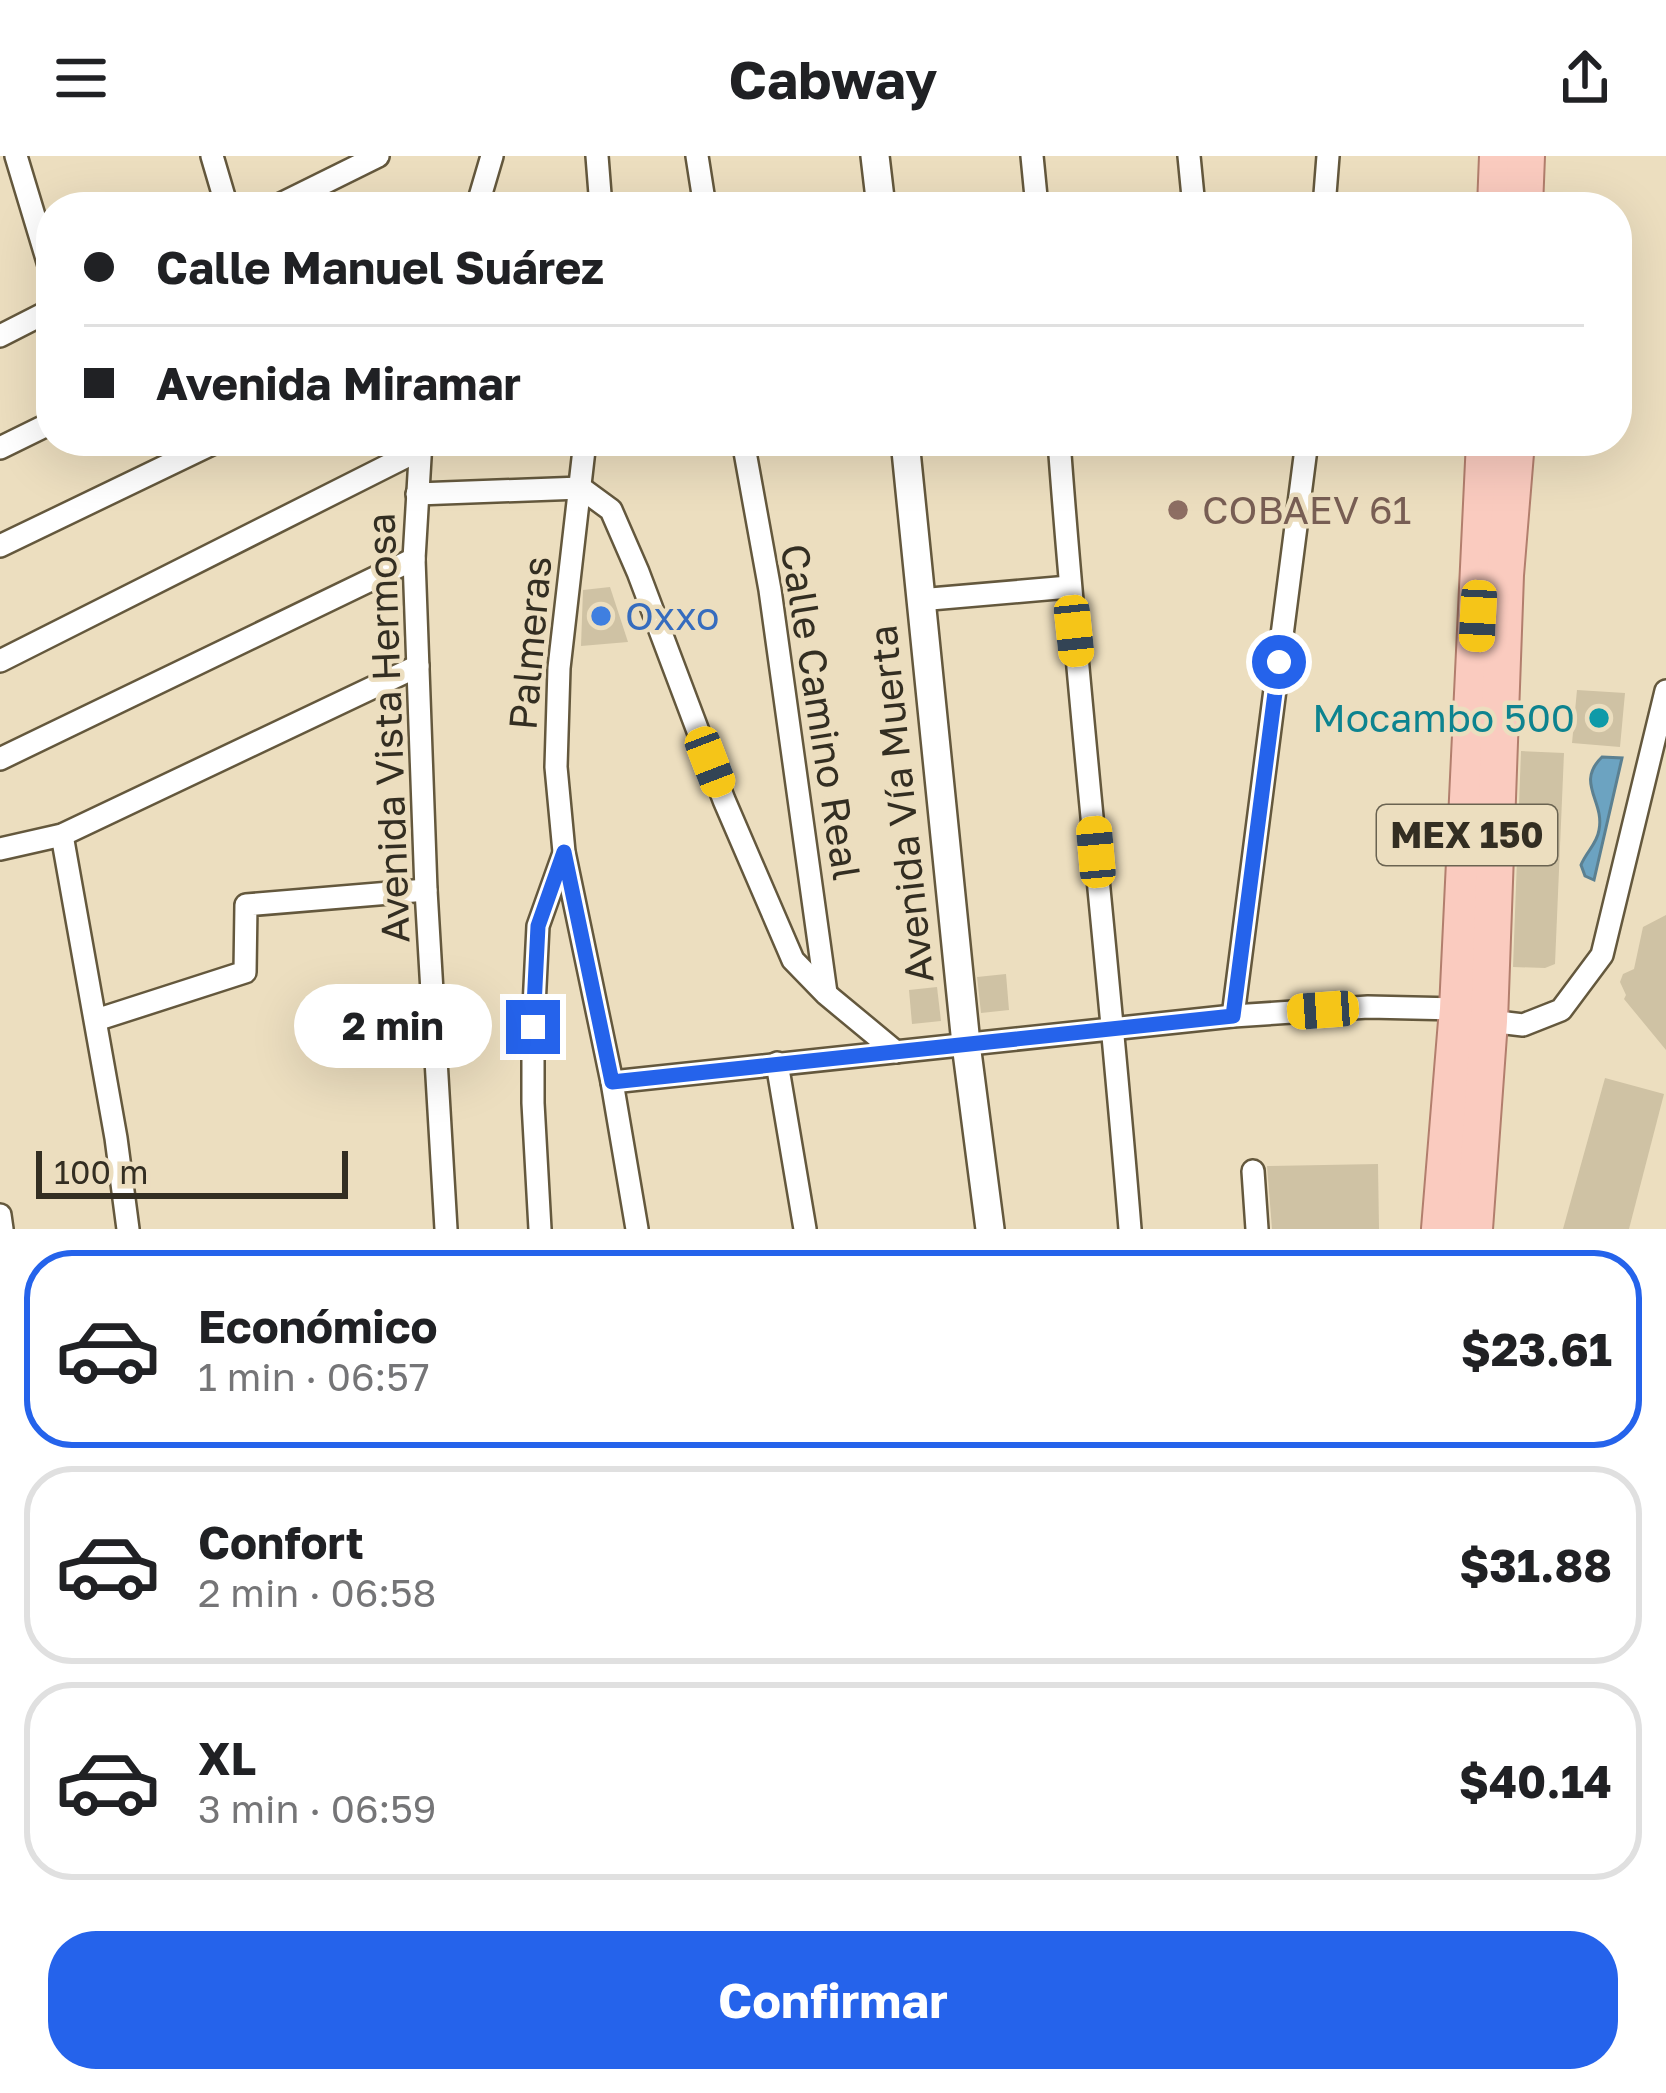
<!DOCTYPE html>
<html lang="es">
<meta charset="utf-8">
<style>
body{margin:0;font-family:"Golos Text",sans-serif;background:#f6f6f6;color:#202124;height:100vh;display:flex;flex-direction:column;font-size:45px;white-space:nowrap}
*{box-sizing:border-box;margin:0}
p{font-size:39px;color:#757577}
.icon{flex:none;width:66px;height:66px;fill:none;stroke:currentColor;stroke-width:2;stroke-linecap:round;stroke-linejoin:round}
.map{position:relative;height:1073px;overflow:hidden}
.sheet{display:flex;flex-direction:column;background:#fff;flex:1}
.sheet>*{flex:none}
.top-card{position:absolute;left:36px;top:36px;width:1596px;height:264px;border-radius:48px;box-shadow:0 12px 48px #0002;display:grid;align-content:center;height:264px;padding:0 48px;background:#fff}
.scale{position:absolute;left:36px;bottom:30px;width:312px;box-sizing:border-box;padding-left:12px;border:6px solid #332e22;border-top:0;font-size:33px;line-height:42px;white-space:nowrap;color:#332e22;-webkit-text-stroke:9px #ecdebf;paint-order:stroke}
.end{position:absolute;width:54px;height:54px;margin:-27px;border:15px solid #2563eb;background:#fff;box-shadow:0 0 0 6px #fff}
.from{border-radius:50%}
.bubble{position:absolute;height:84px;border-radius:42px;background:#fff;box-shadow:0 12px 48px #0002;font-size:39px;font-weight:700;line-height:84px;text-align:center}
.car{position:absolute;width:36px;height:72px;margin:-36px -18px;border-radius:15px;box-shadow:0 0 9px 3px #0007;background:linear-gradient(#f5c518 24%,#345 0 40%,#f5c518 0 76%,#345 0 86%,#f5c518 0)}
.top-card b{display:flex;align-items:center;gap:42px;height:114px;font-size:45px}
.top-card b+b{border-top:3px solid #e0e0e0}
.top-card i{width:30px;height:30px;background:#202124}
ul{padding:21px 0 0;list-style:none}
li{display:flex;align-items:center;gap:36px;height:198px;margin:0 24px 18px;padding:0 24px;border:6px solid #e0e0e0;border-radius:48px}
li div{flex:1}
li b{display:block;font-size:45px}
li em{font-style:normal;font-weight:700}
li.current{border-color:#2563eb}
li>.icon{width:108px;height:108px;stroke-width:1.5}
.primary-button{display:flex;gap:24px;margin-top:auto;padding:24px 48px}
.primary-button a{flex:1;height:138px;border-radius:48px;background:#2563eb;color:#fff;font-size:48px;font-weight:700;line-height:138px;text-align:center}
header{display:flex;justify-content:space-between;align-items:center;height:156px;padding:0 48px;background:#fff;font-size:54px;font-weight:700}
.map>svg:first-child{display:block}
.water{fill:#6ca3c1;stroke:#5b8091;stroke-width:3}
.building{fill:#cfc2a4}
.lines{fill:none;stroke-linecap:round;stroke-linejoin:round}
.minor-casing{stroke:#64583d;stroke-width:26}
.tertiary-casing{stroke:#64583d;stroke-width:32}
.primary-casing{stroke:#b27e6d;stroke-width:40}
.minor{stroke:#fff;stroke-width:21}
.tertiary{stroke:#fff;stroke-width:27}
.primary{stroke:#facbbf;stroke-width:36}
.route{stroke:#2563eb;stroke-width:15}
.education-dot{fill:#8d6e63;stroke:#ecdebf;stroke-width:4.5}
.shop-dot{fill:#3f7fe0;stroke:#ecdebf;stroke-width:4.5}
.culture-dot{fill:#0f9aa8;stroke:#ecdebf;stroke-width:4.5}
.labels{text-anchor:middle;stroke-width:9;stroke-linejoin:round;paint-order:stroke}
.shield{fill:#ecdebf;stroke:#6a6351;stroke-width:3}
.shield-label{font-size:36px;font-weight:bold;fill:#332e22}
.education-label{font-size:39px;fill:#785e54;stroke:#ecdebf;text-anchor:start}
.shop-label{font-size:39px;fill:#366cbe;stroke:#ecdebf;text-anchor:start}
.street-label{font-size:39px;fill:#332e22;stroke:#ecdebf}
.culture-label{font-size:39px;fill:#0d838f;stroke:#ecdebf;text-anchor:end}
</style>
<header><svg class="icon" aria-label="menu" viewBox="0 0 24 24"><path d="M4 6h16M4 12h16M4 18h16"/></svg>Cabway<svg class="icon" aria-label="share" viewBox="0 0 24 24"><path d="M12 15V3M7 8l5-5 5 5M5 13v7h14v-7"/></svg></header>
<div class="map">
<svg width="1666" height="1073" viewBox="0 0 1666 1073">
<rect width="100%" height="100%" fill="#ecdebf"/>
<path class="water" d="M1602,601L1622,602L1594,724L1585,720L1581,709C1586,696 1597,688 1599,674C1605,645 1575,627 1602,601Z"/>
<g class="building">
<polygon points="610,431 628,486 581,490 583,434"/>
<polygon points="1577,534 1625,537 1620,591 1572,587"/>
<polygon points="1521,595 1564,597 1555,808 1545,812 1513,811"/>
<polygon points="1666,759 1666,894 1624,843 1626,839 1620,826 1623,818 1634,813 1643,771"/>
<polygon points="1006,818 1009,854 981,857 977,821"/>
<polygon points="937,831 941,865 912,868 909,834"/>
<polygon points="1605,922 1664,938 1629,1073 1563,1073"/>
<polygon points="1378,1008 1379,1073 1272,1073 1267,1010"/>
</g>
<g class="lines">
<defs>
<g id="minor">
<polyline points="16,0 51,116"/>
<polyline points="212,0 227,51"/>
<polyline points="597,0 601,51"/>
<polyline points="697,0 705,51"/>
<polyline points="1032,0 1037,51"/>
<polyline points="1189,0 1194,51"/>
<polyline points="275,51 378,0"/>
<polyline points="477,51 492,0"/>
<polyline points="1324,51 1328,0"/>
<polyline points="0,180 51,154"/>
<polyline points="421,285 414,403 426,734 446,1073"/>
<polyline points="585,285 559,512 556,611 564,696 612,926 637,1073"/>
<polyline points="743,285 770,434 826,837"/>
<path d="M1059,285C1078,548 1109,810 1130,1073"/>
<polyline points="0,292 51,267"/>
<polyline points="581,332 611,354 638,416 724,644 793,804 826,838 896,896"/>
<polyline points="417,338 581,332"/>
<polyline points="0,390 218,285"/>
<polyline points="919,444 1069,431"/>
<polyline points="0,505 419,294"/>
<polyline points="0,603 414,403"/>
<polyline points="62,679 116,982 128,1073"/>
<polyline points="0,693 62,679 418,510"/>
<polyline points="1233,860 1307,285"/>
<polyline points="96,864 245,816 246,749 426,734"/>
<polyline points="1489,865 1523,869 1561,854 1602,799 1666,535"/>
<polyline points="777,907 805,1073"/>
<polyline points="612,926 1233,860 1368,851 1458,853"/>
<polyline points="1253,1015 1257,1073"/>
<polyline points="0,1059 2,1073"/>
<polyline points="540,1073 533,947 533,871 538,770 564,697"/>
</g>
<g id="tertiary">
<polyline points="875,0 881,51"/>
<polyline points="905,285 966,888 990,1073"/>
</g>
<g id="primary">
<polyline points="1496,51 1498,0"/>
<polyline points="1524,51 1526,0"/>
<polyline points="1440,1073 1458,853 1485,285"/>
<polyline points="1474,1073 1489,865 1505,419 1516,285"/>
</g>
</defs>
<use href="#minor" class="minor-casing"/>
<use href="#tertiary" class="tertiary-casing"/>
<use href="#primary" class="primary-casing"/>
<use href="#minor" class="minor"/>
<use href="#tertiary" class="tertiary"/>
<use href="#primary" class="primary"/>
</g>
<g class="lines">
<polyline class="route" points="533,871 538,770 564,696 612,926 1233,860 1279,506"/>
</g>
<circle class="education-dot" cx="1178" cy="354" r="12"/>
<circle class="shop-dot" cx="601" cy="460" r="12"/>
<circle class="culture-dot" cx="1599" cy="562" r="12"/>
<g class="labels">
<rect class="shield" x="1377" y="649" width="180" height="60" rx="9"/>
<g class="shield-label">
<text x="1467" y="692">MEX 150</text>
</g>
<g class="education-label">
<text x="1202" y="368">COBAEV 61</text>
</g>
<g class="shop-label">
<text x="625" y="474">Oxxo</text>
</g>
<g class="street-label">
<text transform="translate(530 487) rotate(-85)" y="14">Palmeras</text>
<text transform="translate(821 556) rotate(81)" y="14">Calle Camino Real</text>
<text transform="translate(388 572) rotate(-92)" y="14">Avenida Vista Hermosa</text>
<text transform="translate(901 648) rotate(-96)" y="14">Avenida Vía Muerta</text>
</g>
<g class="culture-label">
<text x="1575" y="576">Mocambo 500</text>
</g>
</g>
</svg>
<div class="scale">100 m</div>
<i class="end from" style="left:1279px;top:506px"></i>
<i class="end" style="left:533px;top:871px"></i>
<div class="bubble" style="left:294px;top:828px;width:198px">2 min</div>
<i class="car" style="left:1478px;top:460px;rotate:183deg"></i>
<i class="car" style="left:1074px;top:475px;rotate:174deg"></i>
<i class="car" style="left:710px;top:606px;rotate:159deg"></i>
<i class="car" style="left:1096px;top:696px;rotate:355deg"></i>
<i class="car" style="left:1323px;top:854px;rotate:266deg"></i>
<div class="top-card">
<b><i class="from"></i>Calle Manuel Suárez</b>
<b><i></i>Avenida Miramar</b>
</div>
</div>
<section class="sheet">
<ul>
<li class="current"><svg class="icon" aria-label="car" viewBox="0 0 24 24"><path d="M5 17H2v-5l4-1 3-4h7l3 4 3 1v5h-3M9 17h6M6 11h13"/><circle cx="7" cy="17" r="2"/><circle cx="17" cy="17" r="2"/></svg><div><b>Económico</b><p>1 min · 06:57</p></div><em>$23.61</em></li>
<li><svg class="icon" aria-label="car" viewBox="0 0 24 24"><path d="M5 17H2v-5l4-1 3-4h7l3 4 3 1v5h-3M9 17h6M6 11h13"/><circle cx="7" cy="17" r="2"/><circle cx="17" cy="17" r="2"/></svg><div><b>Confort</b><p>2 min · 06:58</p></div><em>$31.88</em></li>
<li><svg class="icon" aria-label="car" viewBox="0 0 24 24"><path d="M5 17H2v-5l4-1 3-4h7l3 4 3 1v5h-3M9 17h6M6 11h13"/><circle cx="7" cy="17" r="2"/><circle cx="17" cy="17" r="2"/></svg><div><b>XL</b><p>3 min · 06:59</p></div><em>$40.14</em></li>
</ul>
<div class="primary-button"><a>Confirmar</a></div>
</section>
